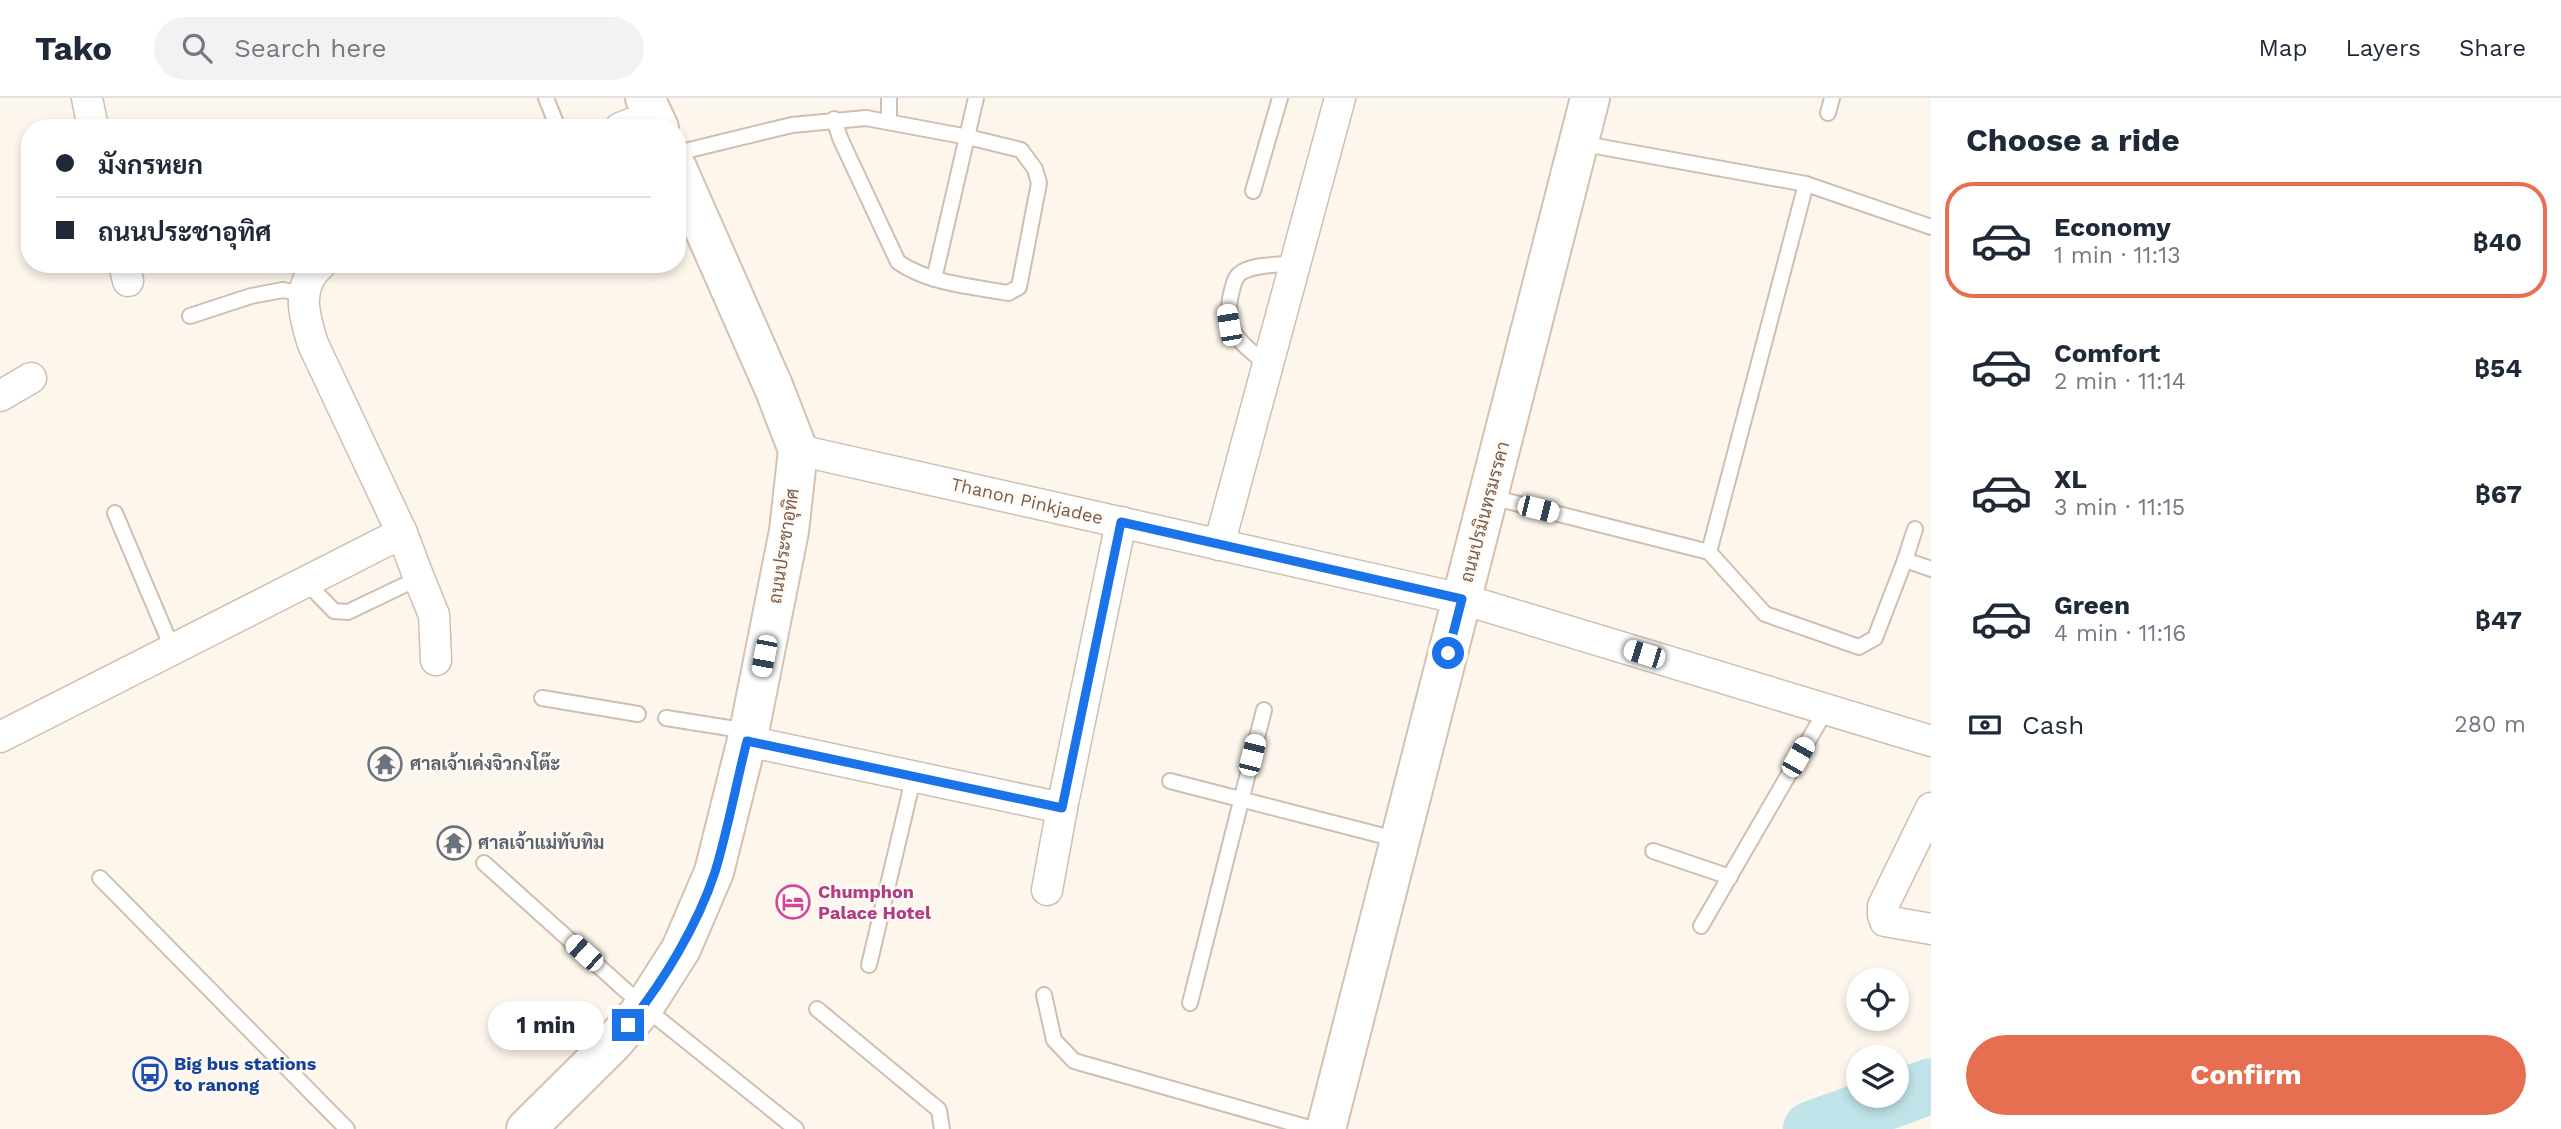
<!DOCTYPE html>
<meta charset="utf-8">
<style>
body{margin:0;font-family:"Work Sans",Sarabun,sans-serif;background:#f2f2f3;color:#1f2937;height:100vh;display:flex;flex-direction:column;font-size:26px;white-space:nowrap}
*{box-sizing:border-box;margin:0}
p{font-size:23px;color:#747a83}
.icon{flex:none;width:38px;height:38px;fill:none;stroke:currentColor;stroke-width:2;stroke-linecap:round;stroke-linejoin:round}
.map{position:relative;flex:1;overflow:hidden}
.panel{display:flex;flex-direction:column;background:#fff;width:630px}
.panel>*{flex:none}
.hud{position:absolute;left:21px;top:21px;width:665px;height:154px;border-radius:28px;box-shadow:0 4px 10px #0003;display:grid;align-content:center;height:154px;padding:0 35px;background:#fff}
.controls{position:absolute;left:1846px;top:870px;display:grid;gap:14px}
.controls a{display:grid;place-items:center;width:63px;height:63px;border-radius:50%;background:#fff;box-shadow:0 4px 10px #0003;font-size:35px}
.end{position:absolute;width:32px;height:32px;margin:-16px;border:9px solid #1a73e8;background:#fff;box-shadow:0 0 0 4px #fff}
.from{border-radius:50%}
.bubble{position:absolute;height:49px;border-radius:24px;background:#fff;box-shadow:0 4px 10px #0003;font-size:23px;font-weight:700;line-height:49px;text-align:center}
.car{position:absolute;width:21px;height:42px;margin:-21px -10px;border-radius:9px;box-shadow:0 0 5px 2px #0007;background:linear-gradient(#fff 24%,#345 0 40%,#fff 0 76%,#345 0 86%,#fff 0)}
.hud b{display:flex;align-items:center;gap:24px;height:66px;font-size:26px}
.hud b+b{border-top:2px solid #e0e1e3}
.hud i{width:18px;height:18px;background:#1f2937}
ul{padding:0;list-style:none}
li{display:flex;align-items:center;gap:21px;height:116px;margin:0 14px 10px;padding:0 21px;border:4px solid transparent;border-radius:28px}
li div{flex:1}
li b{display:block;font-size:26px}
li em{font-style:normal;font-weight:700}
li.active{border-color:#e76f51}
li>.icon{width:63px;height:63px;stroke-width:1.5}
h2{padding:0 35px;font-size:32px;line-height:84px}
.pay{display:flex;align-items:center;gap:18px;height:77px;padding:0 35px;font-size:26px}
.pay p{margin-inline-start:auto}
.action{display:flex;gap:14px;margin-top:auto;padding:14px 35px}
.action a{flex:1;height:80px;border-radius:42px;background:#e76f51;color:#fff;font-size:28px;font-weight:700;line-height:80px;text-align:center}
header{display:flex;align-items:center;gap:42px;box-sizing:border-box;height:98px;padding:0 35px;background:#fff;border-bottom:2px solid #e0e1e3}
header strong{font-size:33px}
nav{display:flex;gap:38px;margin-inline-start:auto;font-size:24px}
.search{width:490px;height:63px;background:#f2f2f3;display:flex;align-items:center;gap:18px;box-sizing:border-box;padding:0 24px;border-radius:38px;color:#747a83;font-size:26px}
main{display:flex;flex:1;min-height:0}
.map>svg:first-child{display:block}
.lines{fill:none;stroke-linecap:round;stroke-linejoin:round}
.river{stroke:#bfe3e8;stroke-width:56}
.lane-casing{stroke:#d1beb0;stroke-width:18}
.street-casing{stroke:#d1beb0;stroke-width:33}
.secondary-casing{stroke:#d6c0b0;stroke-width:42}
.lane{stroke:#fff;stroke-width:14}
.street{stroke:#fff;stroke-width:30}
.secondary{stroke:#fff;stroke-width:38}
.route{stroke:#1a73e8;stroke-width:9}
.labels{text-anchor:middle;stroke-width:5;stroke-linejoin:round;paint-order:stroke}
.street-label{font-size:18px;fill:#7a5c4d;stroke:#fffaf3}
.worship-label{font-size:18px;font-weight:bold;fill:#5b616d;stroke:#fffaf3;text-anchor:start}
.hotel-label{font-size:18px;font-weight:bold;fill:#b23c85;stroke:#fffaf3;text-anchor:start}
.transit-label{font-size:18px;font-weight:bold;fill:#164399;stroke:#fffaf3;text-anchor:start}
</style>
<header>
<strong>Tako</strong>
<div class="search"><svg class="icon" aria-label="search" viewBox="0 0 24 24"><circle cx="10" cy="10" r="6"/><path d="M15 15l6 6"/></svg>Search here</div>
<nav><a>Map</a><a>Layers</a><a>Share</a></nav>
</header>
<main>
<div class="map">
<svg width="1931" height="1031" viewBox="0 0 1931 1031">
<rect width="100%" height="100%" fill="#fdf6ec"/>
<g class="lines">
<polyline class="river" points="1811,1031 1931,988"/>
<defs>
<g id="lane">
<polyline points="546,0 558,30"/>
<polyline points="889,0 889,24"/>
<polyline points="1828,15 1832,0"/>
<polyline points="1579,45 1806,86 1931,129"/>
<path d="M677,55L792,27L866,20L968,39L1021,52L1035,71L1039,85L1019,189L1008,195C971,188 930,186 898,164L840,40L834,21"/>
<polyline points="1253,93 1280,0"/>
<polyline points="934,181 976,0"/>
<polyline points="190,218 251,198 283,192 304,196"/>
<path d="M1268,268C1239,242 1221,234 1232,192C1234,185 1235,178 1242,174C1256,166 1280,167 1296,165"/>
<polyline points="1491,399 1709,454 1765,516 1859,549 1875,540 1905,462 1915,431"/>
<polyline points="115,415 173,552"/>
<polyline points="1709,454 1806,86"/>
<polyline points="1905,462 1931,471"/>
<polyline points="306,484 334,513 348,514 419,480"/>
<polyline points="542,600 638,616"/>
<polyline points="666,620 748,633"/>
<polyline points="1170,683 1399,742"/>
<polyline points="1653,753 1730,779"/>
<polyline points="484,765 644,909 796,1031"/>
<polyline points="100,780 347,1031"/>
<polyline points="1701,828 1826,612"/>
<polyline points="869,867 914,677"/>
<polyline points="1044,897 1054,942 1074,963 1313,1031"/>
<polyline points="1190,905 1264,612"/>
<polyline points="817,911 939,1012 942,1031"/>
</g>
<g id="street">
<polyline points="87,0 93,30"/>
<polyline points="620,30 653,17"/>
<polyline points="124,166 128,183"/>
<path d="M321,166C295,188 304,218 313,246L402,435L419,480L434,517L436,562"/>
<polyline points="0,298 31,280"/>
<polyline points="798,352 1462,501 1931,643"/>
<polyline points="1219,447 1340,0"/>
<polyline points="0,639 402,435"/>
<polyline points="747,643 1062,710 1121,424"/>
<polyline points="1931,710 1883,808 1883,817 1885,823 1931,831"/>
<polyline points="1047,792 1062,710"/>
</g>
<g id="secondary">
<polyline points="645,0 659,30"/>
<polyline points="526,1031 612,946 644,909 681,851 714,774 749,634 789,433 798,352 774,290 677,70"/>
<polyline points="1326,1031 1590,0"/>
</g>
</defs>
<use href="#lane" class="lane-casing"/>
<use href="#street" class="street-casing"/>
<use href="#secondary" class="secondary-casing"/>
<use href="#lane" class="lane"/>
<use href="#street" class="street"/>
<use href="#secondary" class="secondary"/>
</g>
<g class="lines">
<path class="route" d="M628,927C663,885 698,826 715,774C728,731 736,686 747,643L1062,710L1121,424L1462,501L1448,555"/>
</g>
<defs>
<symbol id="temple-ring" viewBox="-11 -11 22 22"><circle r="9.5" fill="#fffaf3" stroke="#6b7280" stroke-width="1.5"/><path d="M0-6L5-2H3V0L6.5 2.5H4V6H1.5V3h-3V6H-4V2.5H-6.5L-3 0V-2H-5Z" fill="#6b7280"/></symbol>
<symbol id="hotel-ring" viewBox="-11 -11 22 22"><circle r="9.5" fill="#fffaf3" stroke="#d1479c" stroke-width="1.5"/><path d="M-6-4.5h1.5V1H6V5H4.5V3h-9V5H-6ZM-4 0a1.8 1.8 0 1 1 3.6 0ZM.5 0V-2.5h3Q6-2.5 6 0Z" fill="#d1479c"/></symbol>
<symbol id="bus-ring" viewBox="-11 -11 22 22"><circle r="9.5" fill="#fffaf3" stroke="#1a4fb4" stroke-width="1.5"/><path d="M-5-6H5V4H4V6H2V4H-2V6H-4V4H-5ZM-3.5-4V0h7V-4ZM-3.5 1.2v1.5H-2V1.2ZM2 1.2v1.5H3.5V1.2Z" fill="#1a4fb4"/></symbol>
</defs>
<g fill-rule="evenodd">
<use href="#temple-ring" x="366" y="647" width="38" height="38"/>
<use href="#temple-ring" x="435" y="726" width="38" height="38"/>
<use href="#hotel-ring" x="774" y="785" width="38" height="38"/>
<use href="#bus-ring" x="131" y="957" width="38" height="38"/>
</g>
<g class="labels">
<g class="street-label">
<text transform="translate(1027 403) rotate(13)" y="6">Thanon Pinkjadee</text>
<text transform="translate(1485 414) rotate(-75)" y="6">ถนนปรมินทรมรรคา</text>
<text transform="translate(784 448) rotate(-81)" y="6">ถนนประชาอุทิศ</text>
</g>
<g class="worship-label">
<text x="410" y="672">ศาลเจ้าเค่งจิวกงโต๊ะ</text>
<text x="478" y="751">ศาลเจ้าแม่ทับทิม</text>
</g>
<g class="hotel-label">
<text x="818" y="800">Chumphon<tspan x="818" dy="21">Palace Hotel</tspan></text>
</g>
<g class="transit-label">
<text x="174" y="972">Big bus stations<tspan x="174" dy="21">to ranong</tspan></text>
</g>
</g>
</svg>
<div class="controls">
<a><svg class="icon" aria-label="locate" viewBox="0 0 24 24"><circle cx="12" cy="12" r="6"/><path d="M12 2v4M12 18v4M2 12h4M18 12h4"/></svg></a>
<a><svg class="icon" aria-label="layers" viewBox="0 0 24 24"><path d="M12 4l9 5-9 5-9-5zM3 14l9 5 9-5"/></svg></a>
</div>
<i class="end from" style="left:1448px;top:555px"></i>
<i class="end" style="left:628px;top:927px"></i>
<div class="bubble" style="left:488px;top:903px;width:116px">1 min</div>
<i class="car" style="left:1229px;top:227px;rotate:350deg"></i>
<i class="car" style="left:1538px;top:411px;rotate:104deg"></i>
<i class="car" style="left:1644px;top:556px;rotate:287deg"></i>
<i class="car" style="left:764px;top:558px;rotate:191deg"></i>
<i class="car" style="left:1252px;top:657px;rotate:14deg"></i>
<i class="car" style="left:1798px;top:659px;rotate:30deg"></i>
<i class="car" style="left:584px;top:855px;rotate:312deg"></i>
<div class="hud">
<b><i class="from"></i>มังกรหยก</b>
<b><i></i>ถนนประชาอุทิศ</b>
</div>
</div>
<section class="panel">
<h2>Choose a ride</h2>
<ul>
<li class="active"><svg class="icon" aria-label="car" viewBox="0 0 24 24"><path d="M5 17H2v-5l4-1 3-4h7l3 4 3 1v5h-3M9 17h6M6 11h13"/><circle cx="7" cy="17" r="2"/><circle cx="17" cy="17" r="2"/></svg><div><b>Economy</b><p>1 min · 11:13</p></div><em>฿40</em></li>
<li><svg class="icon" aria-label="car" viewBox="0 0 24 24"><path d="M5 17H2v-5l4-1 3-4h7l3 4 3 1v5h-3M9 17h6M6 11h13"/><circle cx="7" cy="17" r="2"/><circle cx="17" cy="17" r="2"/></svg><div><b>Comfort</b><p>2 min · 11:14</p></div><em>฿54</em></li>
<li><svg class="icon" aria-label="car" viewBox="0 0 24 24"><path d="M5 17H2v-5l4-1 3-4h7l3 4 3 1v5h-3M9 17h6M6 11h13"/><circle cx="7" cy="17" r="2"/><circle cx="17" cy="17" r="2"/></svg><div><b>XL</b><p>3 min · 11:15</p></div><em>฿67</em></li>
<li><svg class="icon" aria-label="car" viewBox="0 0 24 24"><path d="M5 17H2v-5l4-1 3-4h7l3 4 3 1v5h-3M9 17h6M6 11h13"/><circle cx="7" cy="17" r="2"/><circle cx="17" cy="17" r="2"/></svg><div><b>Green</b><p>4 min · 11:16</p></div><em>฿47</em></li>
</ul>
<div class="pay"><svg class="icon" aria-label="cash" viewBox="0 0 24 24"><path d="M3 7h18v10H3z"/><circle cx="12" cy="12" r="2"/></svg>Cash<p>280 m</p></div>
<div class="action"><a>Confirm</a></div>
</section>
</main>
